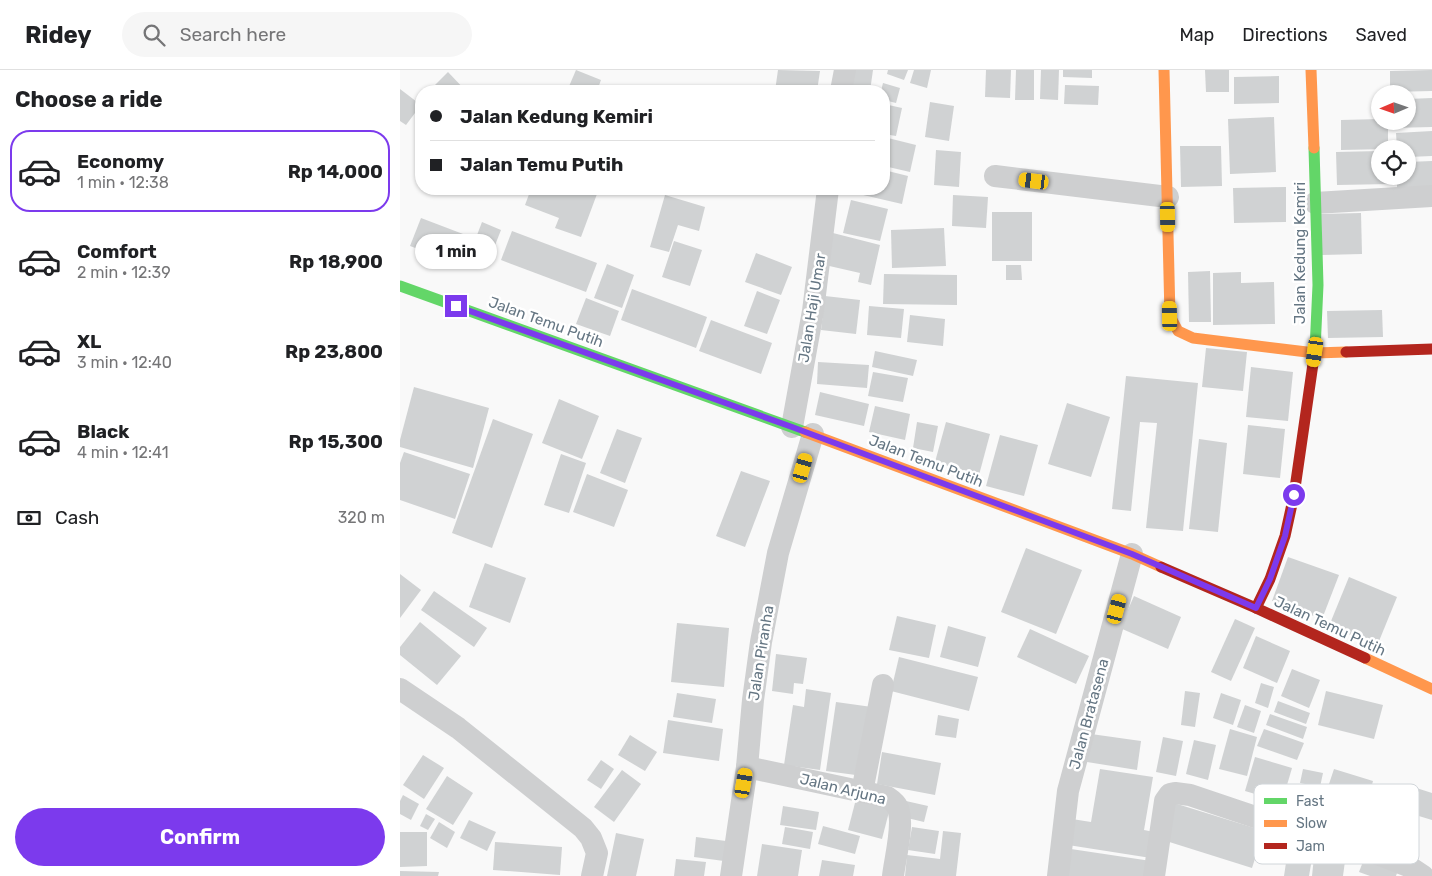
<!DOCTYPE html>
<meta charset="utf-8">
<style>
body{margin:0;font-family:Rubik,sans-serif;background:#f6f6f6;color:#202124;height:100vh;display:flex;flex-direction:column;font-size:19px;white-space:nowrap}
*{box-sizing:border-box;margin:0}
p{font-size:16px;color:#757577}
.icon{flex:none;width:28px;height:28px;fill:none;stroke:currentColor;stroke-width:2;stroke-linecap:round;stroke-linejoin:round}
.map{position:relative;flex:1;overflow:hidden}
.side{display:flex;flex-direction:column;background:#fff;width:400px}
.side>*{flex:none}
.top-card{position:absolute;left:15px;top:15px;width:475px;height:110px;border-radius:20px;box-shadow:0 1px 4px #0004;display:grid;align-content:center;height:110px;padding:0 15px;background:#fff}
.needle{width:32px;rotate:268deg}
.tools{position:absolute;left:971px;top:15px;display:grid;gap:10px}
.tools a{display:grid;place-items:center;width:45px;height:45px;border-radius:50%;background:#fff;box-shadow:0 1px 4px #0004;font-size:25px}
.end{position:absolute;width:22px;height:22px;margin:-11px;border:6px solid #7c3aed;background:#fff;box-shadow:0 0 0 2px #fff}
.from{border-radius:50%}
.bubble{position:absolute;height:35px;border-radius:18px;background:#fff;box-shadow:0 1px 4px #0004;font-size:16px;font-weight:700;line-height:35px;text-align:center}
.car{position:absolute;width:15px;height:30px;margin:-15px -8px;border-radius:6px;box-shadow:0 0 4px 1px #0007;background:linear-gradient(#f5c518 24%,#345 0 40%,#f5c518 0 76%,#345 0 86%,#f5c518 0)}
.top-card b{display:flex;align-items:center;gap:18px;height:48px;font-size:19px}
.top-card b+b{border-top:1px solid #e0e0e0}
.top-card i{width:12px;height:12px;background:#202124}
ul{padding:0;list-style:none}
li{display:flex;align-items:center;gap:15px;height:82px;margin:0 10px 8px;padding:0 5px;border:2px solid transparent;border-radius:20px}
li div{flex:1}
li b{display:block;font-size:19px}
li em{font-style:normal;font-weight:700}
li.active{border-color:#7c3aed}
li>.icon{width:45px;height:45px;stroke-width:1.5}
h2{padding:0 15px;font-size:22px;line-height:60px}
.pay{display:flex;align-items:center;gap:12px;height:55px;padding:0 15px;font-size:19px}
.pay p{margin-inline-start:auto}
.primary-button{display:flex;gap:10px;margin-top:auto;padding:10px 15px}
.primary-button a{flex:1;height:58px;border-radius:30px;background:#7c3aed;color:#fff;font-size:20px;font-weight:700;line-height:58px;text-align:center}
header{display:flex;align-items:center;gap:30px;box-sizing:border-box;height:70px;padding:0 25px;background:#fff;border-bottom:1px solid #e0e0e0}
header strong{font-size:24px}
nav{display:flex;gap:28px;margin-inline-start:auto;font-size:18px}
.search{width:350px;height:45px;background:#f6f6f6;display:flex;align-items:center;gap:12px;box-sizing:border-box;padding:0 18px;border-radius:28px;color:#757577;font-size:19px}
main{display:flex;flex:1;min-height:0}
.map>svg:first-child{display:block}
.building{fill:#d0d2d3}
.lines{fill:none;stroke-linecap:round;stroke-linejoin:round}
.street{stroke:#cecfd0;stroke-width:22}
.fast{stroke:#63d668;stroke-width:11}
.slow{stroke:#ff974d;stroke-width:11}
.jam{stroke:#b3261e;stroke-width:11}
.route{stroke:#7c3aed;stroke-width:6}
.labels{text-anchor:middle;stroke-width:5;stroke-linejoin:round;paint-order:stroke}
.street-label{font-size:15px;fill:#657683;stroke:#fff}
.key{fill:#fff;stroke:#d1d6da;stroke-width:1}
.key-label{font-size:14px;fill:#657683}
</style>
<header>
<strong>Ridey</strong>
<div class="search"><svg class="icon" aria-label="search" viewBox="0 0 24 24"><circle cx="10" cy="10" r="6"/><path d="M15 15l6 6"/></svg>Search here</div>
<nav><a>Map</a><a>Directions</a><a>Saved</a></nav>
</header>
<main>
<section class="side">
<h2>Choose a ride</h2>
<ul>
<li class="active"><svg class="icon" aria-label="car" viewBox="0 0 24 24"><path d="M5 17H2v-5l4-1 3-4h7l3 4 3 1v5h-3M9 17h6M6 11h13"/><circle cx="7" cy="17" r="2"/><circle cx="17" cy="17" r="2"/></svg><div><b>Economy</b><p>1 min · 12:38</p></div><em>Rp 14,000</em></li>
<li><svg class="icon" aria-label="car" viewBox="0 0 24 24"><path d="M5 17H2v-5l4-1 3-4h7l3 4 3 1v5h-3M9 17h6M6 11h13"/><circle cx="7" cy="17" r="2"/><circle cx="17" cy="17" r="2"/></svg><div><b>Comfort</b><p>2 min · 12:39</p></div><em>Rp 18,900</em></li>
<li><svg class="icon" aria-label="car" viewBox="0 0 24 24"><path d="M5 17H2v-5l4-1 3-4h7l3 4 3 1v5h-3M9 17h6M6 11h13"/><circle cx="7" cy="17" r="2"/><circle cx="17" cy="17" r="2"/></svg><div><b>XL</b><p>3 min · 12:40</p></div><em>Rp 23,800</em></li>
<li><svg class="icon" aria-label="car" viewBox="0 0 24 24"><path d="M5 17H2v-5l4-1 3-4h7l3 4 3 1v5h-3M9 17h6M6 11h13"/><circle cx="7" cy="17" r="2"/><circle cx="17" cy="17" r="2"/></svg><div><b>Black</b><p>4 min · 12:41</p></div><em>Rp 15,300</em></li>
</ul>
<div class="pay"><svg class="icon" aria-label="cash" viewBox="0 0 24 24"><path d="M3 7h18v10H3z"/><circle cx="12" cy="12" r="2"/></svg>Cash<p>320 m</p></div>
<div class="primary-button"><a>Confirm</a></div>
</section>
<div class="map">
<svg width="1032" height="806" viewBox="0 0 1032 806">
<rect width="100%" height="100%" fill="#f9f9f9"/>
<g class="building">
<polygon points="176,0 201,10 197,21 167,21"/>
<polygon points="378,0 420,1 417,21 375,21"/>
<polygon points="451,0 473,0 470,21 448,21"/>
<polygon points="488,0 508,0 504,10 487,4"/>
<polygon points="514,0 531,0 527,18 510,13"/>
<polygon points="586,0 611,0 610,28 585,27"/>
<polygon points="616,0 634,0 634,30 615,30"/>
<polygon points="641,0 659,0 658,30 640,29"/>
<polygon points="663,0 692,0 692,8 663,7"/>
<polygon points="805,0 829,0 829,22 806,22"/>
<polygon points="1032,0 1032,21 990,22 990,1"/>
<polygon points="48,2 66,21 29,21"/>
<polygon points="879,6 879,33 834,34 834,7"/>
<polygon points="483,13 500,18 496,33 484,30 484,21 481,21"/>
<polygon points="665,15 699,16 698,35 664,34"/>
<polygon points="0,19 21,35 6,55 0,51"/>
<polygon points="1032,28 1032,57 992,58 992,51 1008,51 1008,29"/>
<polygon points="530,32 554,36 549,71 525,67"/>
<polygon points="484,34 502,38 496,66 484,64"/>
<polygon points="874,47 876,102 830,104 828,49"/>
<polygon points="980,49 980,51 988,51 988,79 941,80 941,50"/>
<polygon points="1032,61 1032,86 1008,87 1008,79 997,79 996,63"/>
<polygon points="484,67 516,75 510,102 484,96"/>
<polygon points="780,76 821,76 822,116 781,117"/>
<polygon points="536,80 561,82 559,117 534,115"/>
<polygon points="980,81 980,106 991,106 991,114 937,115 936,82"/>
<polygon points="1032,91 1032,120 997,121 997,106 1008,106 1008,92"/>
<polygon points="484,100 508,106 502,134 446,121 446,119 484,119"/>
<polygon points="886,117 886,152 834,153 833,118"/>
<polygon points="131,119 153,119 168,124 170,119 182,119 197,124 181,167 155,158 159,148 125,135"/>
<polygon points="265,125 305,137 299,161 278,155 269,182 250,177"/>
<polygon points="553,125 588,127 586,158 552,156"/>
<polygon points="451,130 488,139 480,171 443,163"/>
<rect x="592" y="142" width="40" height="49"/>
<polygon points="961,143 962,184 922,185 921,144"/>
<polygon points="21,148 63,164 53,192 10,176"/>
<polygon points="82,152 101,160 88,193 69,186"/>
<polygon points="544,158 546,196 492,198 491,160"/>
<polygon points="112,161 197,193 186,222 101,190"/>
<polygon points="433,163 480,175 471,215 458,212 460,203 425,195"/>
<polygon points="274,171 302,180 290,216 262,207"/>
<polygon points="356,183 392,197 381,225 345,212"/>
<polygon points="207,194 234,205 222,238 194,228"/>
<polygon points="606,195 621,195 622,210 606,210"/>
<polygon points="810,201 811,252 789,252 788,202"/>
<polygon points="841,202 841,213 874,212 875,254 813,255 813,203"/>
<polygon points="484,204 557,205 557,235 483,234"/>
<polygon points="232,219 307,247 296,278 221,250"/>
<polygon points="357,221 380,230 367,264 344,256"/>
<polygon points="425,226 460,230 456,264 421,260"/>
<polygon points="186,228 219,241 210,266 176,254"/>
<polygon points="469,236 504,239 501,268 467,265"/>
<polygon points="982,240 983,267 928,268 927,241"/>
<polygon points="510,245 545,249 543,276 507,272"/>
<polygon points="311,250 372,273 361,304 299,281"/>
<polygon points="806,278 847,282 843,321 802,317"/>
<polygon points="475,281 517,290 513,306 472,297"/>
<polygon points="418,292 469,295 467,318 417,314"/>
<polygon points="851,297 893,302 888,351 846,347"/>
<polygon points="473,302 508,308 503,332 468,326"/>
<polygon points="726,306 798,313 783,461 746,458 757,353 740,352 731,441 712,439"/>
<polygon points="14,317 89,338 73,398 0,377 0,370"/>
<polygon points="420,322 469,334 464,356 415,345"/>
<polygon points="159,329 199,346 182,389 142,373"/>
<polygon points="667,333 710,347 691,407 648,394"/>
<polygon points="475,336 510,344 505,370 469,362"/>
<polygon points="93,349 133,364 92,478 52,463"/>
<polygon points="517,352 538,356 533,382 513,378"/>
<polygon points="546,352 590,364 579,405 535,392"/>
<polygon points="848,355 885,359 880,408 843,404"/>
<polygon points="217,359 242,368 225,413 200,403"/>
<polygon points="600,365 638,375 624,426 586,416"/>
<polygon points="799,369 827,373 818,462 789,459"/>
<polygon points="4,382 70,404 55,449 0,430 0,393"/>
<polygon points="161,384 186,393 169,443 144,435"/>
<polygon points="341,401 370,411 345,477 316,466"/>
<polygon points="187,404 228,420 214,457 173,442"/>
<polygon points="626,478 682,500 656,564 601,542"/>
<polygon points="888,487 939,505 922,549 872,531"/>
<polygon points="85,493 126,508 110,553 69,537"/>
<polygon points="0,504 21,520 0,548"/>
<polygon points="949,507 997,527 977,576 929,556"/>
<polygon points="34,521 87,558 74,577 21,540"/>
<polygon points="734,526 781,547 768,579 720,558"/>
<polygon points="497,546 536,555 529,588 489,580"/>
<polygon points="835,549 855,558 831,611 811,602"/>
<polygon points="20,552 61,586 37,615 0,585 0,577"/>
<polygon points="277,553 329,558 324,617 271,612"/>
<polygon points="548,556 586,567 578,597 540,587"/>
<polygon points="630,559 689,586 676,614 617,587"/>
<polygon points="856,566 890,581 877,613 843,598"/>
<polygon points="376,584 407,588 403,614 394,613 393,624 372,621"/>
<polygon points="499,587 578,607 569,641 491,621"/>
<polygon points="892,599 920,610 909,638 881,626"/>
<polygon points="861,613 874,617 868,638 855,633"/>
<polygon points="406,619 431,623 420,700 384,695 393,635 404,637"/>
<polygon points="785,621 800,623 795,657 781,655"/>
<polygon points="926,621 983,635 974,669 918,655"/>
<polygon points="277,623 316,629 312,653 273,647"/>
<polygon points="821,623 841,630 833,655 813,648"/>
<polygon points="878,631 910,643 906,654 874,642"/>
<polygon points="436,632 472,637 463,706 426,701"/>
<polygon points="845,635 861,641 854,663 837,657"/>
<polygon points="870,644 907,657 903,669 866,655"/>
<polygon points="538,645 559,649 556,668 535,665"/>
<polygon points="268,650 323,659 319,691 263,683"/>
<polygon points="830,659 857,667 847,706 819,699"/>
<polygon points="864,659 904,673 897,690 857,676"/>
<polygon points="691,664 741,671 737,700 687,692"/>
<polygon points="230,665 257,682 245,701 218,685"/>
<polygon points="763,667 783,671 776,706 756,702"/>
<polygon points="794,670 816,675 808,710 786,704"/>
<polygon points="482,682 541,693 535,725 477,714"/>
<polygon points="23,685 44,698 24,729 3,715"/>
<polygon points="855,687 892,698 882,732 845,721"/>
<polygon points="201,690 214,699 201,719 187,710"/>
<polygon points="700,699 753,707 744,760 754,762 751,788 668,775 672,749 691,752"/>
<polygon points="903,699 923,703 920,717 900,713"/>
<polygon points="934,699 973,711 967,732 927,720"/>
<polygon points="222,700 241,714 214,752 194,737"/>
<polygon points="47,706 73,723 53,755 26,739"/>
<polygon points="1007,715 1032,723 1032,750 999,740"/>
<polygon points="3,725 19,734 11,750 0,744 0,731"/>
<polygon points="456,729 490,738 482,769 448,760"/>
<polygon points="506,731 528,736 524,752 503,747"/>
<polygon points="774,733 864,761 852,798 763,770"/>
<polygon points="383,736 419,742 416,760 380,755"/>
<polygon points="26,744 35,749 28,760 20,756"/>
<polygon points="69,750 96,762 87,781 60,768"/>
<polygon points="39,752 55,762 47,778 30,768"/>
<polygon points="423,756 460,766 455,784 418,774"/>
<polygon points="385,757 413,762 410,779 382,774"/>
<polygon points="512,757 539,761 535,784 508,780"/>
<polygon points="543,761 561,763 556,806 505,806 507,785 540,789"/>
<polygon points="0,762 27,762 27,796 0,797"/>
<polygon points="216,763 244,769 236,806 207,806"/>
<polygon points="296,767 326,771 324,791 294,787"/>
<polygon points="95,772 162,777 160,805 93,800"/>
<polygon points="889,773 914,777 909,806 884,806"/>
<polygon points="362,774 402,780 398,806 357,806"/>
<polygon points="671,779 751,791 749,806 667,806"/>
<polygon points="966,784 999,797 996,806 970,806 959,802"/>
<polygon points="914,787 945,791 943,806 912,806"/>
<polygon points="276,789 306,792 304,806 274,806"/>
<polygon points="422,790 455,795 453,806 419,806"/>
<polygon points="0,801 39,802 38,806 0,806"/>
</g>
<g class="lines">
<g class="street">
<polyline points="441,21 445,0"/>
<polyline points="595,106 768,127"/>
<polyline points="915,133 1032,126"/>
<polyline points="392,357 413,241 428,119"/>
<polyline points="0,619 58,658 183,758 191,768 197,783 192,806"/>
<path d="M347,697L487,727C493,731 498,735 499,742C503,758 495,789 493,806"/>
<polyline points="462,722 483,615"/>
<polyline points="331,806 347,697 353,630 361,572 378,483 413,364"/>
<polyline points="658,806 668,721 732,484"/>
<polyline points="754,806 765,731 770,724 775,723 790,725 876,754 900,761 934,767 1008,796 1023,806"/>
</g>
<g class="fast">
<polyline points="914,78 918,215 915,280"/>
<polyline points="0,216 405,362"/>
</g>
<g class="slow">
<polyline points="764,0 770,246 778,261 793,268 915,283 946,282"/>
<polyline points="911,0 914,78"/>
<polyline points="405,362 732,484 761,497"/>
<polyline points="965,588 1032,619"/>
</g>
<g class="jam">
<polyline points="946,282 1032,279"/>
<polyline points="761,497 856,538 965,588"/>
<polyline points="856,538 870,509 885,466 894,425 915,280"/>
</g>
</g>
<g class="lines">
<polyline class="route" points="56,236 392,357 732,484 856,538 870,509 885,466 894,425"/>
</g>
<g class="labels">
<g class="street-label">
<text transform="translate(900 183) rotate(-90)" y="5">Jalan Kedung Kemiri</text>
<text transform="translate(412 238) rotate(-81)" y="5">Jalan Haji Umar</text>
<text transform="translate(146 252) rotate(20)" y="5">Jalan Temu Putih</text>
<text transform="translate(526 391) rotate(21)" y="5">Jalan Temu Putih</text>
<text transform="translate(930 556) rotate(25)" y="5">Jalan Temu Putih</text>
<text transform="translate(361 583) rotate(-81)" y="5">Jalan Piranha</text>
<text transform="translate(689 644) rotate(-75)" y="5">Jalan Bratasena</text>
<text transform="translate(443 719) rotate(14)" y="5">Jalan Arjuna</text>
</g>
</g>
<rect x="854" y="714" width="165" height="80" rx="8" class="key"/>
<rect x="864" y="728" width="23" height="6" fill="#63d668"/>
<rect x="864" y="750" width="23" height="7" fill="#ff974d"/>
<rect x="864" y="773" width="23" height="6" fill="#b3261e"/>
<g class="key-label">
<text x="896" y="736">Fast</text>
<text x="896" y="758">Slow</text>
<text x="896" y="781">Jam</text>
</g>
</svg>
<div class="tools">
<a><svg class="needle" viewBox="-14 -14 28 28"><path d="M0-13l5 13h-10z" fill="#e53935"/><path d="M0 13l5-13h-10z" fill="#757577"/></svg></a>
<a><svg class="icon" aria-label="locate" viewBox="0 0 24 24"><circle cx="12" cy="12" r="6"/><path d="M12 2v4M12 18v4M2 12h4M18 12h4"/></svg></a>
</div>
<i class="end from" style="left:894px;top:425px"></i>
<i class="end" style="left:56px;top:236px"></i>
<div class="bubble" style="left:15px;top:164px;width:82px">1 min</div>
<i class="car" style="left:634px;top:111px;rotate:277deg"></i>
<i class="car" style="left:768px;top:147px;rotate:179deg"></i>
<i class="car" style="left:770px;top:246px;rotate:359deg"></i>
<i class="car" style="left:915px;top:282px;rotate:188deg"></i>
<i class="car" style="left:403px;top:398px;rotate:16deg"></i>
<i class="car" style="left:717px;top:539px;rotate:15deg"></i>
<i class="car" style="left:344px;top:713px;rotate:10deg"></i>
<div class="top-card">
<b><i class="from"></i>Jalan Kedung Kemiri</b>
<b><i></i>Jalan Temu Putih</b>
</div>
</div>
</main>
